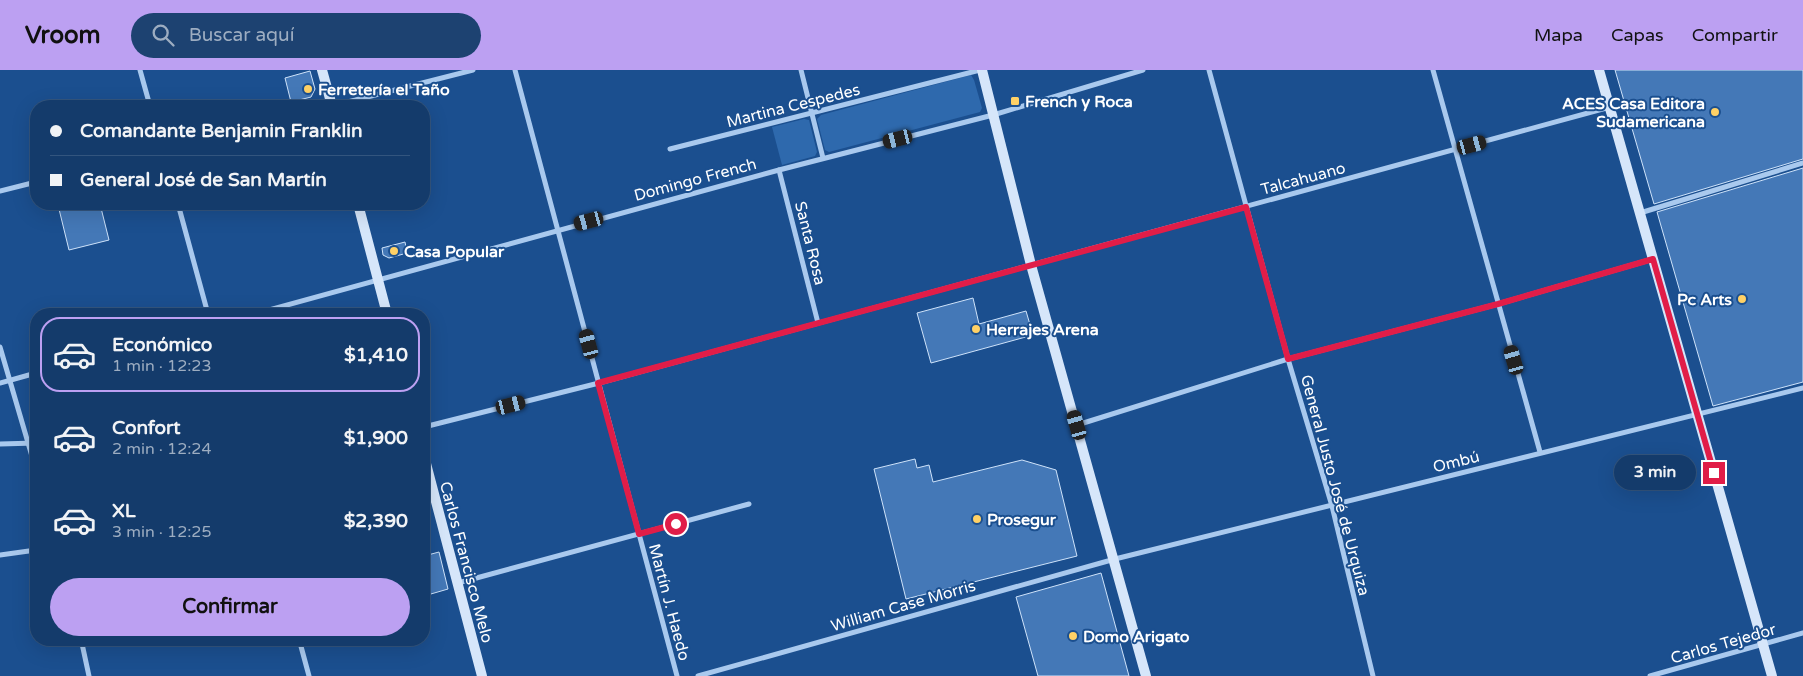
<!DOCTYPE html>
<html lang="es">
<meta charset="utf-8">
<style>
body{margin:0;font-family:"Varela Round",sans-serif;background:#1d4271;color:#f1f3f6;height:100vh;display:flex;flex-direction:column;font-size:19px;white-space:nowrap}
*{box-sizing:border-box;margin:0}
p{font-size:16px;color:#9dadc1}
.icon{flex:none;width:28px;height:28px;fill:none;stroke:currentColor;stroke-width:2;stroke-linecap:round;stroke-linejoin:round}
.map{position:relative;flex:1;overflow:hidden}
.panel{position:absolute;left:30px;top:238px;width:400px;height:338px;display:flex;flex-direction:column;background:#143b6b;border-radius:20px;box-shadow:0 5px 20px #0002,0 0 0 1px #33557e}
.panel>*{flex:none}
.top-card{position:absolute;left:30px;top:30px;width:400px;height:110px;border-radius:20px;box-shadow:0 5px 20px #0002,0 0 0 1px #33557e;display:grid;align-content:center;height:110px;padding:0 20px;background:#143b6b}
.end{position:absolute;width:22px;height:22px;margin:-11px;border:6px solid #e11d48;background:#fff;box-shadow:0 0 0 2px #fff}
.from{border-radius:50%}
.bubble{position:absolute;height:35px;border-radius:18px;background:#143b6b;box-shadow:0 5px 20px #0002,0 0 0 1px #33557e;font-size:16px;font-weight:800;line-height:35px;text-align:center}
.car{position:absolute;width:15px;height:30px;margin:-15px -8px;border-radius:6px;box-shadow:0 0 4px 1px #0007;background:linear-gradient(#222 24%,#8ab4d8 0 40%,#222 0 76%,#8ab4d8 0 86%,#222 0)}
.top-card b{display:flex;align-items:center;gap:18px;height:48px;font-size:19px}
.top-card b+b{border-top:1px solid #33557e}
.top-card i{width:12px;height:12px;background:#f1f3f6}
ul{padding:9px 0 0;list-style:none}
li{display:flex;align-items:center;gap:15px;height:75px;margin:0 10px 8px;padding:0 10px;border:2px solid transparent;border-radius:20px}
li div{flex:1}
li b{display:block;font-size:19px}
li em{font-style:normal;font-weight:800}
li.selected{border-color:#bca0f2}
li>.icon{width:45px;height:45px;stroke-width:1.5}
.button{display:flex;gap:10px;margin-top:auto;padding:10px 20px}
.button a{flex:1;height:58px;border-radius:30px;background:#bca0f2;color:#111;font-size:20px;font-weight:800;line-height:58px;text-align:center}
header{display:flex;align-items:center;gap:30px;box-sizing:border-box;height:70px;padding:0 25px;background:#bca0f2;color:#111}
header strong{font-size:24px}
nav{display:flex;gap:28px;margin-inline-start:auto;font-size:18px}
.search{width:350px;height:45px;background:#1d4271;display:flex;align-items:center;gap:12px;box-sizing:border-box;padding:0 18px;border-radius:28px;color:#9dadc1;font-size:19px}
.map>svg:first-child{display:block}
.green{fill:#2e69ad}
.building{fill:#4478b7;stroke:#cfe3fa}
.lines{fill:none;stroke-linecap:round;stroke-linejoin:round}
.street{stroke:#a9c9ee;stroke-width:5}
.secondary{stroke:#d6e6fa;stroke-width:10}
.route{stroke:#e11d48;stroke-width:6}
.poi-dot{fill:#ffd166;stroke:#1b4f8f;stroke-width:2}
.labels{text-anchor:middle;stroke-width:4;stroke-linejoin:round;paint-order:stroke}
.poi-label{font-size:16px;font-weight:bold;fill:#fff;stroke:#1b4f8f;text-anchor:start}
.street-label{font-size:16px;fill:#fff;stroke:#1b4f8f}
</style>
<header>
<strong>Vroom</strong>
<div class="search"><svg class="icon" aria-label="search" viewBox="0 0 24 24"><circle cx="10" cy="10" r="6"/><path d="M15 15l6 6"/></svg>Buscar aquí</div>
<nav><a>Mapa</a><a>Capas</a><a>Compartir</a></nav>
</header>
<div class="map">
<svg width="1803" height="606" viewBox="0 0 1803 606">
<rect width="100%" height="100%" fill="#1b4f8f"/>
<g class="green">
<polygon points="971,5 974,10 982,38 980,42 829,82 825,80 817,49 821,45"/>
<polygon points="804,49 809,50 817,82 815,86 782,95 772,57"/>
</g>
<g class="building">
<polygon points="1615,0 1803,0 1803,89 1654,134"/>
<polygon points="310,1 315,19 311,27 291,32 285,8"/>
<polygon points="1803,98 1803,312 1713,336 1657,142"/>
<polygon points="64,134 100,134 109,170 69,180 58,135"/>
<polygon points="405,172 407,183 389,188 383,185 382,178"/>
<polygon points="973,228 979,254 1026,241 1033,265 931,293 917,243"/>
<polygon points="915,389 917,398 929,395 933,412 1022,390 1056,400 1077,486 906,529 874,399"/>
<polygon points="439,482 448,519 424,526 424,486"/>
<polygon points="1101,503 1129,606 1038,606 1016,527"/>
</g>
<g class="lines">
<g class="street">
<polyline points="140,0 150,36"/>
<polyline points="515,0 677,606"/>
<polyline points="801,0 823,88"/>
<polyline points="1209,0 1288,289 1332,436 1373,606"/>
<polyline points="1433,0 1540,382"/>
<polyline points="332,36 473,0"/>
<polyline points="670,79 980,0"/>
<polyline points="779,100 818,253"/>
<polyline points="0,121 36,112"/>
<polyline points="178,134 208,244"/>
<polyline points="1640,143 1803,93"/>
<polyline points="254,244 779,100 993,45 1143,0"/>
<polyline points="0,277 36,400"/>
<polyline points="0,313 36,303"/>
<polyline points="1077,355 1288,289 1498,234 1653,189"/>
<polyline points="424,357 599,313 1610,37"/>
<polyline points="0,374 36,373"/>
<polyline points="0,485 36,480"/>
<polyline points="458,513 749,434"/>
<polyline points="81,569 89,606"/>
<polyline points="299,569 309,606"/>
<polyline points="698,606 1115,489 1803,318"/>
<polyline points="1650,606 1803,563"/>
</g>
<g class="secondary">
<polyline points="322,0 332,36"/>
<polyline points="982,0 1031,195 1146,606"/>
<polyline points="1599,0 1772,606"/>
<polyline points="358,134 387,244"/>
<polyline points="424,386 482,606"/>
</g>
</g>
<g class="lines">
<polyline class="route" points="676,454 639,464 598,313 1246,137 1288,289 1498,234 1653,189 1714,403"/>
</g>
<g class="poi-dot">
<circle cx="308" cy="19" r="5"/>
<rect x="1010" y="26" width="10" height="10" rx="2.5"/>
<circle cx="1715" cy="42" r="5"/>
<circle cx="394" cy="181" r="5"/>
<circle cx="1742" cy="229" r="5"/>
<circle cx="976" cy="259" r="5"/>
<circle cx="977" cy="449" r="5"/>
<circle cx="1073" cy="566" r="5"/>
</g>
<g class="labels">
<g class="poi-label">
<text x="318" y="25">Ferretería el Taño</text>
<text x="1025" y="37">French y Roca</text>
<text x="1705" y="39" text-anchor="end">ACES Casa Editora<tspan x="1705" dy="18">Sudamericana</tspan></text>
<text x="404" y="187">Casa Popular</text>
<text x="1732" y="235" text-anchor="end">Pc Arts</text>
<text x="986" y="265">Herrajes Arena</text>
<text x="987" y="455">Prosegur</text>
<text x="1083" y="572">Domo Arigato</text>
</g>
<g class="street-label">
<text transform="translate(793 35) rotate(-14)" y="6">Martina Cespedes</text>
<text transform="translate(1303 108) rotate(-15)" y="6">Talcahuano</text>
<text transform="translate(695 109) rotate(-15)" y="6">Domingo French</text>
<text transform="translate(811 173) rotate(76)" y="6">Santa Rosa</text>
<text transform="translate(1456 391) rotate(-14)" y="6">Ombú</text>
<text transform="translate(1336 415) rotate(75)" y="6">General Justo José de Urquiza</text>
<text transform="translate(467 492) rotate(75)" y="6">Carlos Francisco Melo</text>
<text transform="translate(670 532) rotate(75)" y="6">Martín J. Haedo</text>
<text transform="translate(903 535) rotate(-16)" y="6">William Case Morris</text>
<text transform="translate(1723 573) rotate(-16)" y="6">Carlos Tejedor</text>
</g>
</g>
</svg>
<i class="end from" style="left:676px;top:454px"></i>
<i class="end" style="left:1714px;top:403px"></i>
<div class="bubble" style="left:1614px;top:385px;width:82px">3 min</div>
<i class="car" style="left:898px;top:69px;rotate:256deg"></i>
<i class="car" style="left:1472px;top:75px;rotate:75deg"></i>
<i class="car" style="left:589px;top:151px;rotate:255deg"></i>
<i class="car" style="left:589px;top:274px;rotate:345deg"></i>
<i class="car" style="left:1514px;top:290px;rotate:344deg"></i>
<i class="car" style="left:511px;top:335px;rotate:76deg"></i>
<i class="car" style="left:1077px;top:355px;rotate:344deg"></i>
<div class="top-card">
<b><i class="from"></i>Comandante Benjamin Franklin</b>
<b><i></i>General José de San Martín</b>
</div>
<section class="panel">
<ul>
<li class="selected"><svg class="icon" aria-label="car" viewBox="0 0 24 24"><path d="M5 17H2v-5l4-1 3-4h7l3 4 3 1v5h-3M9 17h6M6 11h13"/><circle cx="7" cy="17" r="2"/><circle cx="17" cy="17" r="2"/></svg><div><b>Económico</b><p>1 min · 12:23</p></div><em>$1,410</em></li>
<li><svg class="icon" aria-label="car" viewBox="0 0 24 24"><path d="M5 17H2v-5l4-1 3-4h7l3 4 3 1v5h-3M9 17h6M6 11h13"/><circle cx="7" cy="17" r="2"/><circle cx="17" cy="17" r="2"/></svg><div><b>Confort</b><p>2 min · 12:24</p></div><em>$1,900</em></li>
<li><svg class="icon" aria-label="car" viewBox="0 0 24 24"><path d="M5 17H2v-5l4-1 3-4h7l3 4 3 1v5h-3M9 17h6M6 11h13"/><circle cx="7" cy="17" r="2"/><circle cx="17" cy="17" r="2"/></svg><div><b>XL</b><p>3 min · 12:25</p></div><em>$2,390</em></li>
</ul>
<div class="button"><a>Confirmar</a></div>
</section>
</div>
